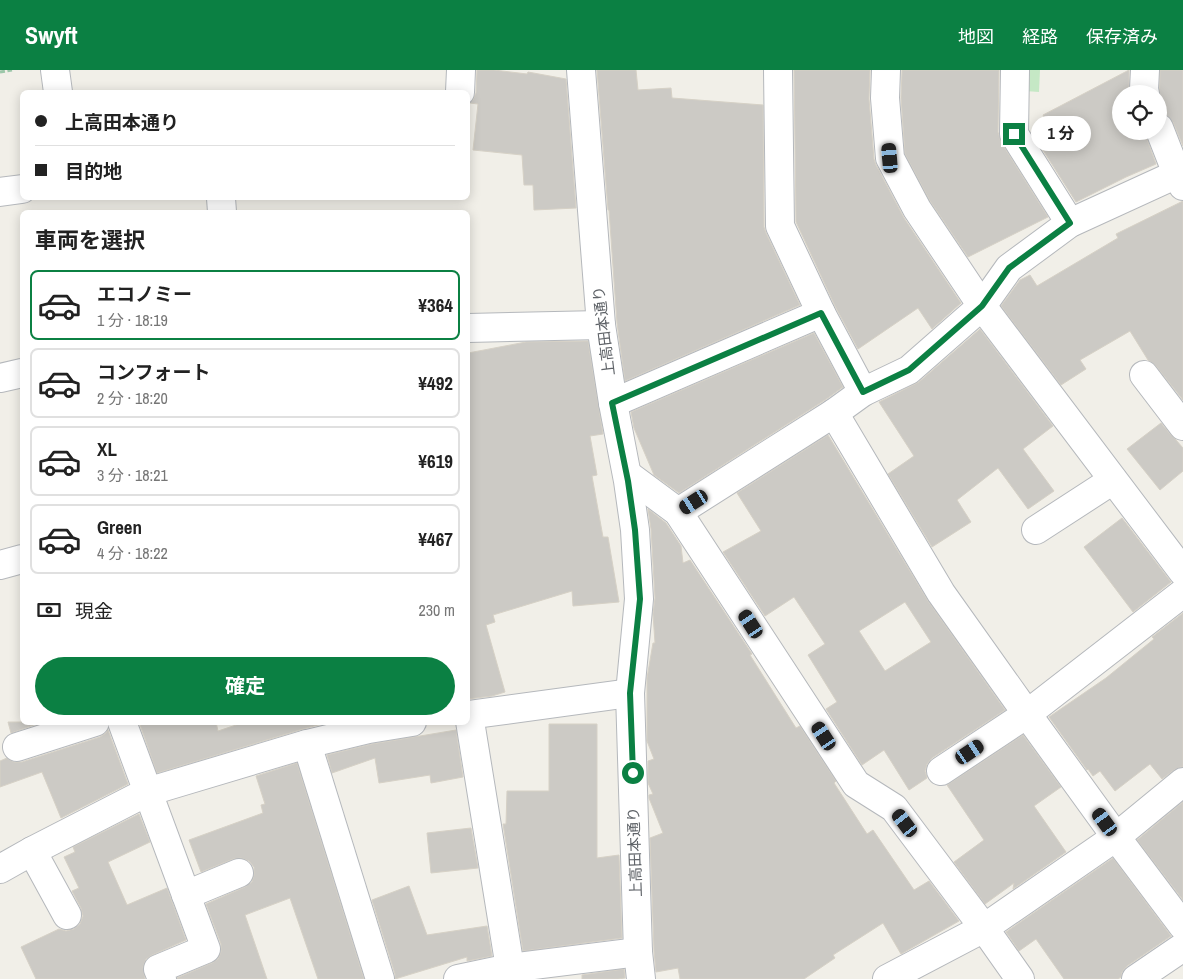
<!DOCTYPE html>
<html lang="ja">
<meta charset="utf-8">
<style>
body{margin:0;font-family:"Archivo Narrow","Noto Sans JP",sans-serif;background:#f2f2f2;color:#222;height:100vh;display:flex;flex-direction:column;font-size:19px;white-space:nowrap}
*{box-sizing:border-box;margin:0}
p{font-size:16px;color:#767676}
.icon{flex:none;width:28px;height:28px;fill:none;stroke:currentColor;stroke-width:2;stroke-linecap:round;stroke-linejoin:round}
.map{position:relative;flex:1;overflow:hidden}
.side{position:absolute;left:20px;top:140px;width:450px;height:515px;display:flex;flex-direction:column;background:#fff;border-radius:8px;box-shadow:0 2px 12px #0003}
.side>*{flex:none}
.top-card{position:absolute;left:20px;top:20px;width:450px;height:110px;border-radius:8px;box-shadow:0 2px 12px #0003;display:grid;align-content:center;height:110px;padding:0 15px;background:#fff}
.buttons{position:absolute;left:1112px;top:15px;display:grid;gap:10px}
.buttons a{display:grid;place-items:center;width:55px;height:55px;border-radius:50%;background:#fff;box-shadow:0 2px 12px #0003;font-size:25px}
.end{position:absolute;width:22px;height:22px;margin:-11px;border:6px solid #0b8043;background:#fff;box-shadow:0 0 0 2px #fff}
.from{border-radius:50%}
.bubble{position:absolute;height:35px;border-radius:18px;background:#fff;box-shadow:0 2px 12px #0003;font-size:16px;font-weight:700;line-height:35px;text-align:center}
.car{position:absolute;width:15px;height:30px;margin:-15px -8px;border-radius:6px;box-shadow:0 0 4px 1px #0007;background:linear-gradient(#222 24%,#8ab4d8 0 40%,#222 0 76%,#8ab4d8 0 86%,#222 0)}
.top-card b{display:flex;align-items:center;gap:18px;height:48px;font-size:19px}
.top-card b+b{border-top:1px solid #e0e0e0}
.top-card i{width:12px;height:12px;background:#222}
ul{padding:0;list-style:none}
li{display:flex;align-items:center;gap:15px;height:70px;margin:0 10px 8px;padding:0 5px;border:2px solid #e0e0e0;border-radius:8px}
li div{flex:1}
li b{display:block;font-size:19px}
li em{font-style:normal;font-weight:700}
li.active{border-color:#0b8043}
li>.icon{width:45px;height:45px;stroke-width:1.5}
h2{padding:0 15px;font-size:22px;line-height:60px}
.pay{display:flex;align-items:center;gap:12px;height:55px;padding:0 15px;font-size:19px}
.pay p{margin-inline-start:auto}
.cta{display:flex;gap:10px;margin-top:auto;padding:10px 15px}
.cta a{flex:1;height:58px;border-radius:30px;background:#0b8043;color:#fff;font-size:20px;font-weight:700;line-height:58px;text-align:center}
header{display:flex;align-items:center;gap:30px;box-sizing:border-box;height:70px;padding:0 25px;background:#0b8043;color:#fff}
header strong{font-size:24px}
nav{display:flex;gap:28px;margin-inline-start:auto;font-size:18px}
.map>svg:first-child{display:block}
.green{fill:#c5e8c5}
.building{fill:#cccac5;stroke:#d6d1c6;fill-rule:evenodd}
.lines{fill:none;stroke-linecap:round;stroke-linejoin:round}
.minor-casing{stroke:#b5b8bc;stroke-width:30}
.path{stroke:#9cc7a9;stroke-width:3;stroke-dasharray:5 2.5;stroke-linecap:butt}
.minor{stroke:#fff;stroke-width:28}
.route{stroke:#0b8043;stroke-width:6}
.labels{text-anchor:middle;stroke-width:4.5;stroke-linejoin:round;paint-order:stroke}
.street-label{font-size:15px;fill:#5f6368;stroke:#fff}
</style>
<header>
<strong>Swyft</strong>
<nav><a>地図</a><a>経路</a><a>保存済み</a></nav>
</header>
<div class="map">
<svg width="1183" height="909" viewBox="0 0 1183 909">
<rect width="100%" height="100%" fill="#f1efe8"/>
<polygon class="green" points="1026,0 1040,0 1039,22 1025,21"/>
<g class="building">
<polygon points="477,0 494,0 527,4 528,2 566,9 576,138 534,140 533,115 524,115 522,85 473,80 478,34 470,33 473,30 476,23"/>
<polygon points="597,0 636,0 638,20 671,18 672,28 763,35 764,157 766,163 800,235 625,311 617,253 609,140 608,140"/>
<polygon points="794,0 870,0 869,29 874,89 876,95 904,148 961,233 932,259 918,238 858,279 835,236 796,152"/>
<polygon points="902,0 999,0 998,62 1001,72 1048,147 968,187 930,131 905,84 901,28"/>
<polygon points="1129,0 1129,24 1121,24 1121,61 1144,61 1156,94 1126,107 1076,132 1041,77 1056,70 1043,45"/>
<polygon points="1160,0 1183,0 1183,76 1173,52 1168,46 1162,43 1159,43"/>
<polygon points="1183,131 1183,330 1156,296 1148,290 1130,261 1080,290 1086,299 1061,315 1001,236 1020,210 1030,205 1037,216 1118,168 1116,164"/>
<polygon points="980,259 1053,356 1023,379 1054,421 1028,439 998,398 957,430 971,452 932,477 888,404 914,386 879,332 919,312"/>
<polygon points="814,263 843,317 825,330 679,423 654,405 634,358 631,342"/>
<polygon points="588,271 603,364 590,366 597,405 592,406 603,467 608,467 619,532 573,536 572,521 493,545 495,552 486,555 505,622 492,626 468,629 468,283 526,272"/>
<polygon points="1161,353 1171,365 1176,370 1183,378 1183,401 1160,420 1127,379"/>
<path d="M828,365L928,531L1005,640L932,688L927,694L925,701L927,708L909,720L884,680L862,695L826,639L837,632L808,585L825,574L794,527L765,546L723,482L761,461L737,423ZM905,532L931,572L885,601L859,561Z"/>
<polygon points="648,439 666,453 681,476 683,493 690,490 752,584 750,585 796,658 800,656 836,711 834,713 867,764 873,760 914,820 929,811 959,851 901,884 883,853 833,885 835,888 804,909 680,909 678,898 656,902 654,881 650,768 663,763 649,728 649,725 653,724 648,713 648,691 654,689 647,671 647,608 653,573 655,573 653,544 655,528 651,459"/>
<polygon points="1122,448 1171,512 1133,542 1084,477"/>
<polygon points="1183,543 1183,697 1180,697 1174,700 1162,709 1150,694 1115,721 1100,701 1093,706 1088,699 1087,700 1049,647 1106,608 1154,569 1152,567"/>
<polygon points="8,652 42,652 11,663"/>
<polygon points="139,652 216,652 218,661 245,652 329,652 303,659 157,703"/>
<polygon points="549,654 597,654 597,788 619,785 622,868 523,881 503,754 506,754 507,721 549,721"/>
<polygon points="108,660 128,714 61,748 42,702 0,717 0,691 7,688 14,692 22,692 100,667 106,663"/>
<polygon points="456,660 463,707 431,713 430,705 379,713 375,688 332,703 327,685 372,674"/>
<polygon points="1023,665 1061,717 1034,736 1066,782 1013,819 1014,813 985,834 954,792 984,770 947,715"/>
<polygon points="297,693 364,909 318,909 290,828 245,845 267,909 177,909 177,908 212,893 218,889 221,882 221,874 206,834 245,817 252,812 254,805 254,797 249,791 241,788 233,789 201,802 189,770 263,743 261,735 265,734 256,706"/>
<polygon points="1183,732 1183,830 1137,770"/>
<polygon points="139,744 150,772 108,792 127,835 167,818 186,870 152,885 146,889 143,897 145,909 36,909 21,877 59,859 66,861 74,859 80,854 83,846 81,838 72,821 79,818 64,787 75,782 73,777"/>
<polygon points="471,758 478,798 431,803 427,763"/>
<polygon points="1113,788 1171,866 1127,896 1122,902 1121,907 1118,909 1064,909 1036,869 1019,881 1006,862"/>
<polygon points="409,816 427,865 487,856 492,886 467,891 467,887 395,909 395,904 372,830"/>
<polygon points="624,899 625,908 618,909 582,909 582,905"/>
</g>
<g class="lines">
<defs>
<g id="minor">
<polyline points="55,0 58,22"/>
<polyline points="581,0 601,255 613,333 628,411 635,460 639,529 630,623 638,882 641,909"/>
<polyline points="778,0 780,156 821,243 863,322"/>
<polyline points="886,0 885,28 890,88 917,139 982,236 1183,502"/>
<polyline points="1015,0 1014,64 1070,153"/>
<polyline points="1145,0 1144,19 1145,24"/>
<polyline points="460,22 461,0"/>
<polyline points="1159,58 1177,104 1183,116"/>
<polyline points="0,122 22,119"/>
<polyline points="221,128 222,142"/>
<polyline points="468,258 601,255"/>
<polyline points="1144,305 1183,356"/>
<polyline points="0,308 22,303"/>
<polyline points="613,333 821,243"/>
<polyline points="834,343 941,523 1027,644 1116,767 1183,856"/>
<polyline points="628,405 678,442 856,714 894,738 984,858 1020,909"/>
<polyline points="678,442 834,343 863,322 909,300 982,236 1009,198 1070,153 1177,104"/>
<polyline points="1036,460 1113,410"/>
<polyline points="0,495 22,489"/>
<polyline points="468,645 630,623"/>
<polyline points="469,645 510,898"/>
<polyline points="122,652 206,879 158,899 162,909"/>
<polyline points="307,674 380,909"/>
<polyline points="17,677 95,652"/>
<polyline points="941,701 1027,644 1183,523"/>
<polyline points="32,781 67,845"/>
<polyline points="0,799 32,781 147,722 307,674 369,659 412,652"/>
<polyline points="186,825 239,803"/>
<polyline points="458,909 510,898 638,882"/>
<polyline points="887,909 984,858 1116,767 1183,712"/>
<polyline points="1136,909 1183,877"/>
</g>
</defs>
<use href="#minor" class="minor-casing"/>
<polyline class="path" points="0,2 12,0"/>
<use href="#minor" class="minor"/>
</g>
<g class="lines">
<polyline class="route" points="633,703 630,623 640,529 635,460 628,411 612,333 821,243 863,322 909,300 982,236 1009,198 1070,153 1014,64"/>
</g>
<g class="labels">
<g class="street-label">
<text transform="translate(604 261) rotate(-97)" y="5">上高田本通り</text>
<text transform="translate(635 782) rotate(-92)" y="5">上高田本通り</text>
</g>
</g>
</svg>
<div class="buttons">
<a><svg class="icon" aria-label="locate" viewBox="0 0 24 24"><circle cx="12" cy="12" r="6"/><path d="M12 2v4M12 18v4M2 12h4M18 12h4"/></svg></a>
</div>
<i class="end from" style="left:633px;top:703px"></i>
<i class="end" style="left:1014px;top:64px"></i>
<div class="bubble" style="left:1031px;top:46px;width:60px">1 分</div>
<i class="car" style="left:890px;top:88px;rotate:355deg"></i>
<i class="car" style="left:694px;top:432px;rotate:237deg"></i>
<i class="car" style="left:751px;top:554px;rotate:327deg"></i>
<i class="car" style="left:824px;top:666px;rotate:327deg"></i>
<i class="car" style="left:970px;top:682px;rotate:56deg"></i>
<i class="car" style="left:1105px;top:752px;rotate:324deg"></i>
<i class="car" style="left:905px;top:753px;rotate:323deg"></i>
<div class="top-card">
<b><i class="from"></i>上高田本通り</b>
<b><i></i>目的地</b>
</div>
<section class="side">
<h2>車両を選択</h2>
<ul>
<li class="active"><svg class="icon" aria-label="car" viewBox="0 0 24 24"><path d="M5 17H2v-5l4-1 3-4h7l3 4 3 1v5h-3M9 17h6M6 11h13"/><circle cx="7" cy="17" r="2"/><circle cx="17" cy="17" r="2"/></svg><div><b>エコノミー</b><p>1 分 · 18:19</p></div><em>¥364</em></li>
<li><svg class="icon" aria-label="car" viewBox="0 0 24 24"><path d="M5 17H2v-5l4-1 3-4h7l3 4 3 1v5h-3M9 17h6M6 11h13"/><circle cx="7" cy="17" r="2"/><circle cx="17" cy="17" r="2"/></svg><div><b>コンフォート</b><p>2 分 · 18:20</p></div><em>¥492</em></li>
<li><svg class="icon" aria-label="car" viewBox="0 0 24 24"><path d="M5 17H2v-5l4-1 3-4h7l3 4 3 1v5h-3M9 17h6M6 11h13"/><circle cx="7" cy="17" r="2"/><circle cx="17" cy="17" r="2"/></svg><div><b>XL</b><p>3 分 · 18:21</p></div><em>¥619</em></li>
<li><svg class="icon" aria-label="car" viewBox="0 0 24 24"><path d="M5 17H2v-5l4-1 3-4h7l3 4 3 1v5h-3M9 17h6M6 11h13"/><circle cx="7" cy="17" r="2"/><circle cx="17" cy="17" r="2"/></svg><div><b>Green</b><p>4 分 · 18:22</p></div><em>¥467</em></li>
</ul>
<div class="pay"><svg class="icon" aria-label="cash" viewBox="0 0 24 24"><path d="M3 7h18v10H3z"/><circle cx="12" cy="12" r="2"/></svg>現金<p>230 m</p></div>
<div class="cta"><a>確定</a></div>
</section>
</div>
